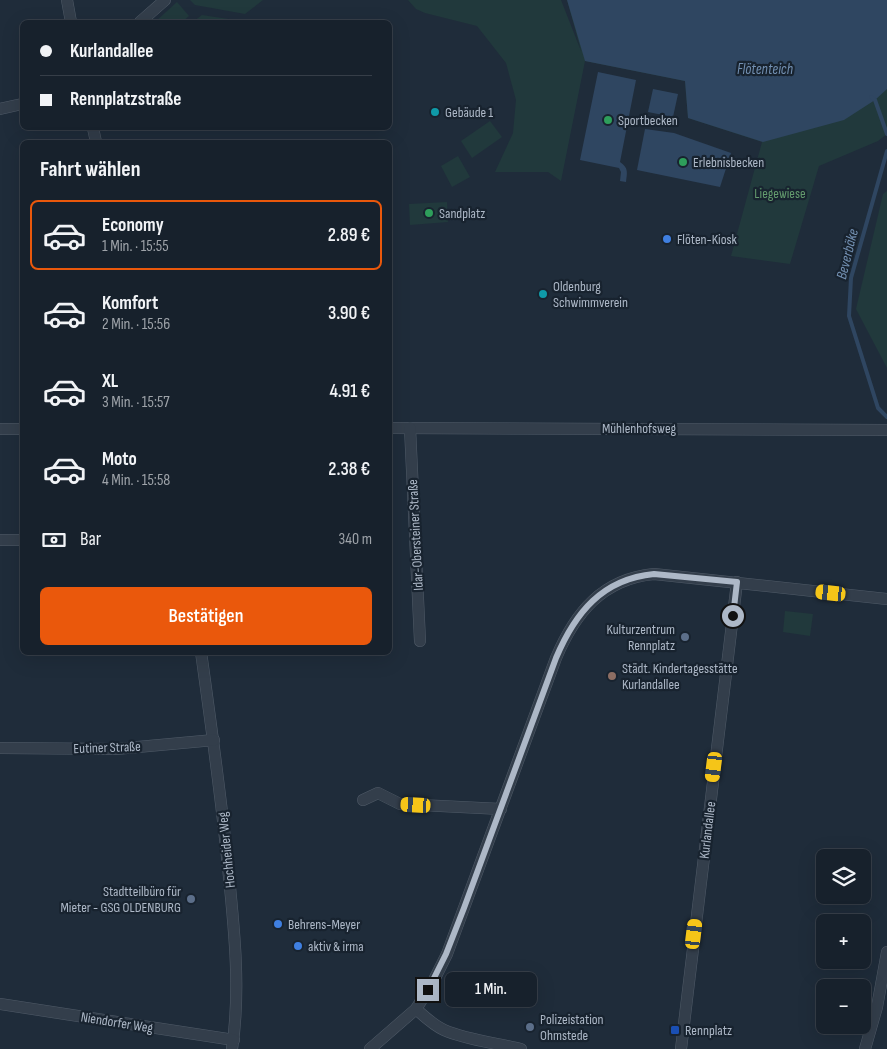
<!DOCTYPE html>
<html lang="de">
<meta charset="utf-8">
<style>
body{margin:0;font-family:"Sofia Sans Condensed",sans-serif;background:#242e38;color:#f1f3f6;height:100vh;display:flex;flex-direction:column;font-size:19px;white-space:nowrap}
*{box-sizing:border-box;margin:0}
p{font-size:16px;color:#9ea3a9}
.icon{flex:none;width:28px;height:28px;fill:none;stroke:currentColor;stroke-width:2;stroke-linecap:round;stroke-linejoin:round}
.map{position:relative;flex:1;overflow:hidden}
.panel{position:absolute;left:20px;top:140px;width:372px;height:515px;display:flex;flex-direction:column;background:#17212c;border-radius:8px;box-shadow:0 5px 20px #0002,0 0 0 1px #363e48}
.panel>*{flex:none}
.hud{position:absolute;left:20px;top:20px;width:372px;height:110px;border-radius:8px;box-shadow:0 5px 20px #0002,0 0 0 1px #363e48;display:grid;align-content:center;height:110px;padding:0 20px;background:#17212c}
.tools{position:absolute;left:816px;top:849px;display:grid;gap:10px}
.tools a{display:grid;place-items:center;width:55px;height:55px;border-radius:8px;background:#17212c;box-shadow:0 5px 20px #0002,0 0 0 1px #363e48;font-size:25px}
.end{position:absolute;width:22px;height:22px;margin:-11px;border:6px solid #adb8c7;background:#111;box-shadow:0 0 0 2px #111}
.from{border-radius:50%}
.bubble{position:absolute;height:35px;border-radius:8px;background:#17212c;box-shadow:0 5px 20px #0002,0 0 0 1px #363e48;font-size:16px;font-weight:600;line-height:35px;text-align:center}
.car{position:absolute;width:15px;height:30px;margin:-15px -8px;border-radius:6px;box-shadow:0 0 4px 1px #0007;background:linear-gradient(#f5c518 24%,#345 0 40%,#f5c518 0 76%,#345 0 86%,#f5c518 0)}
.hud b{display:flex;align-items:center;gap:18px;height:48px;font-size:19px}
.hud b+b{border-top:1px solid #363e48}
.hud i{width:12px;height:12px;background:#f1f3f6}
ul{padding:0;list-style:none}
li{display:flex;align-items:center;gap:15px;height:70px;margin:0 10px 8px;padding:0 10px;border:2px solid transparent;border-radius:8px}
li div{flex:1}
li b{display:block;font-size:19px}
li em{font-style:normal;font-weight:600}
li.current{border-color:#ea580c}
li>.icon{width:45px;height:45px;stroke-width:1.5}
h2{padding:0 20px;font-size:22px;line-height:60px}
.pay{display:flex;align-items:center;gap:12px;height:55px;padding:0 20px;font-size:19px}
.pay p{margin-inline-start:auto}
.primary-button{display:flex;gap:10px;margin-top:auto;padding:10px 20px}
.primary-button a{flex:1;height:58px;border-radius:8px;background:#ea580c;color:#fff;font-size:20px;font-weight:600;line-height:58px;text-align:center}
.map>svg:first-child{display:block}
.green{fill:#21393c}
.water{fill:#2f4661}
.lines{fill:none;stroke-linecap:round;stroke-linejoin:round}
.stream{stroke:#2f4661;stroke-width:4}
.street-casing{stroke:#505b68;stroke-width:12}
.street{stroke:#333e4b;stroke-width:11}
.route{stroke:#adb8c7;stroke-width:6}
.culture-dot{fill:#0f9aa8;stroke:#18232f;stroke-width:2}
.leisure-dot{fill:#2e9e5b;stroke:#18232f;stroke-width:2}
.shop-dot{fill:#3f7fe0;stroke:#18232f;stroke-width:2}
.service-dot{fill:#5c6f8a;stroke:#18232f;stroke-width:2}
.education-dot{fill:#8d6e63;stroke:#18232f;stroke-width:2}
.transit-dot{fill:#1a4fb4;stroke:#18232f;stroke-width:2}
.labels{text-anchor:middle;stroke-width:4.5;stroke-linejoin:round;paint-order:stroke}
.poi-label{font-size:14px;fill:#adb8c7;stroke:#18232f;text-anchor:start}
.park-label{font-size:14px;fill:#639a6d;stroke:#18232f}
.street-label{font-size:14px;fill:#adb8c7;stroke:#18232f}
.water-label{font-size:15px;font-style:italic;fill:#7390b2;stroke:#18232f}
</style>
<div class="map">
<svg width="887" height="1049" viewBox="0 0 887 1049">
<rect width="100%" height="100%" fill="#1f2c3a"/>
<g class="green">
<polygon points="190,0 263,0 245,14 195,5"/>
<polygon points="408,0 561,0 581,51 567,0 887,0 887,134 878,141 819,166 790,264 731,256 762,142 688,118 685,81 585,61 561,181 548,172 495,172 513,133 516,100 506,63 477,26 425,13 416,9"/>
<polygon points="177,2 189,16 182,22 155,22"/>
<polygon points="202,15 235,20 237,22 193,22"/>
<polygon points="490,121 502,137 472,158 461,141"/>
<polygon points="458,156 470,177 452,187 441,166"/>
<polygon points="887,191 887,368 856,309 883,194"/>
<polygon points="447,202 448,222 410,225 409,204"/>
<polygon points="785,611 813,614 810,636 783,632"/>
</g>
<g class="water">
<polygon points="567,0 887,0 887,89 875,100 844,120 763,142 688,118 685,81 585,61"/>
<path d="M598,72L636,80L620,162C629,168 627,173 626,182L620,181L621,172L619,168L580,160Z"/>
<polygon points="653,89 678,94 673,117 648,112"/>
<polygon points="645,129 674,133 731,153 720,187 637,170"/>
</g>
<g class="lines">
<g class="stream">
<polyline points="871,97 875,100 887,134"/>
<polyline points="887,151 851,278 849,316 878,408 887,417"/>
</g>
<defs>
<g id="street">
<polyline points="67,0 71,22"/>
<polyline points="140,22 165,0"/>
<polyline points="0,109 22,104"/>
<polyline points="93,128 96,142"/>
<polyline points="390,428 887,430"/>
<polyline points="410,428 420,641"/>
<polyline points="0,429 22,429"/>
<polyline points="0,540 22,540"/>
<path d="M201,652C211,724 221,795 228,867C234,927 241,989 232,1049"/>
<polyline points="0,748 116,749 214,740"/>
<polyline points="363,800 378,793 400,804 501,809"/>
<polyline points="0,1004 234,1040"/>
<path d="M416,1009C424,1016 433,1025 444,1030C467,1040 496,1043 521,1049"/>
<path d="M370,1049L416,1009L434,980L447,954L556,658C575,613 602,579 654,574L887,599"/>
<polyline points="681,1049 737,582"/>
<polyline points="865,1049 877,1007 887,952"/>
</g>
</defs>
<use href="#street" class="street-casing"/>
<use href="#street" class="street"/>
</g>
<g class="lines">
<path class="route" d="M428,990L446,954L464,908L556,658C575,613 602,579 654,574L737,582L733,616"/>
</g>
<g class="culture-dot">
<circle cx="435" cy="112" r="5"/>
<circle cx="543" cy="294" r="5"/>
</g>
<g class="leisure-dot">
<circle cx="608" cy="120" r="5"/>
<circle cx="683" cy="162" r="5"/>
<circle cx="429" cy="213" r="5"/>
</g>
<g class="shop-dot">
<circle cx="667" cy="239" r="5"/>
<circle cx="278" cy="924" r="5"/>
<circle cx="298" cy="946" r="5"/>
</g>
<g class="service-dot">
<circle cx="685" cy="637" r="5"/>
<circle cx="191" cy="899" r="5"/>
<circle cx="530" cy="1027" r="5"/>
</g>
<circle class="education-dot" cx="612" cy="676" r="5"/>
<rect class="transit-dot" x="670" y="1025" width="10" height="10" rx="2.5"/>
<g class="labels">
<g class="poi-label">
<text x="445" y="117">Gebäude 1</text>
<text x="618" y="125">Sportbecken</text>
<text x="693" y="167">Erlebnisbecken</text>
<text x="439" y="218">Sandplatz</text>
<text x="677" y="244">Flöten-Kiosk</text>
<text x="553" y="291">Oldenburg<tspan x="553" dy="16">Schwimmverein</tspan></text>
<text x="675" y="634" text-anchor="end">Kulturzentrum<tspan x="675" dy="16">Rennplatz</tspan></text>
<text x="622" y="673">Städt. Kindertagesstätte<tspan x="622" dy="16">Kurlandallee</tspan></text>
<text x="181" y="896" text-anchor="end">Stadtteilbüro für<tspan x="181" dy="16">Mieter - GSG OLDENBURG</tspan></text>
<text x="288" y="929">Behrens-Meyer</text>
<text x="308" y="951">aktiv &amp; irma</text>
<text x="540" y="1024">Polizeistation<tspan x="540" dy="16">Ohmstede</tspan></text>
<text x="685" y="1035">Rennplatz</text>
</g>
<g class="park-label">
<text x="780" y="198">Liegewiese</text>
</g>
<g class="street-label">
<text x="639" y="433">Mühlenhofsweg</text>
<text transform="translate(415 535) rotate(-93)" y="5">Idar-Obersteiner Straße</text>
<text transform="translate(107 747) rotate(-2)" y="5">Eutiner Straße</text>
<text transform="translate(707 830) rotate(-83)" y="5">Kurlandallee</text>
<text transform="translate(226 850) rotate(-96)" y="5">Hochheider Weg</text>
<text transform="translate(117 1022) rotate(9)" y="5">Niendorfer Weg</text>
</g>
<g class="water-label">
<text x="765" y="74">Flötenteich</text>
<text transform="translate(847 254) rotate(-76)" y="5">Beverbäke</text>
</g>
</g>
</svg>
<div class="tools">
<a><svg class="icon" aria-label="layers" viewBox="0 0 24 24"><path d="M12 4l9 5-9 5-9-5zM3 14l9 5 9-5"/></svg></a>
<a>+</a>
<a>−</a>
</div>
<i class="end from" style="left:733px;top:616px"></i>
<i class="end" style="left:428px;top:990px"></i>
<div class="bubble" style="left:445px;top:972px;width:92px">1 Min.</div>
<i class="car" style="left:831px;top:593px;rotate:276deg"></i>
<i class="car" style="left:714px;top:767px;rotate:187deg"></i>
<i class="car" style="left:416px;top:805px;rotate:273deg"></i>
<i class="car" style="left:694px;top:934px;rotate:7deg"></i>
<div class="hud">
<b><i class="from"></i>Kurlandallee</b>
<b><i></i>Rennplatzstraße</b>
</div>
<section class="panel">
<h2>Fahrt wählen</h2>
<ul>
<li class="current"><svg class="icon" aria-label="car" viewBox="0 0 24 24"><path d="M5 17H2v-5l4-1 3-4h7l3 4 3 1v5h-3M9 17h6M6 11h13"/><circle cx="7" cy="17" r="2"/><circle cx="17" cy="17" r="2"/></svg><div><b>Economy</b><p>1 Min. · 15:55</p></div><em>2.89 €</em></li>
<li><svg class="icon" aria-label="car" viewBox="0 0 24 24"><path d="M5 17H2v-5l4-1 3-4h7l3 4 3 1v5h-3M9 17h6M6 11h13"/><circle cx="7" cy="17" r="2"/><circle cx="17" cy="17" r="2"/></svg><div><b>Komfort</b><p>2 Min. · 15:56</p></div><em>3.90 €</em></li>
<li><svg class="icon" aria-label="car" viewBox="0 0 24 24"><path d="M5 17H2v-5l4-1 3-4h7l3 4 3 1v5h-3M9 17h6M6 11h13"/><circle cx="7" cy="17" r="2"/><circle cx="17" cy="17" r="2"/></svg><div><b>XL</b><p>3 Min. · 15:57</p></div><em>4.91 €</em></li>
<li><svg class="icon" aria-label="car" viewBox="0 0 24 24"><path d="M5 17H2v-5l4-1 3-4h7l3 4 3 1v5h-3M9 17h6M6 11h13"/><circle cx="7" cy="17" r="2"/><circle cx="17" cy="17" r="2"/></svg><div><b>Moto</b><p>4 Min. · 15:58</p></div><em>2.38 €</em></li>
</ul>
<div class="pay"><svg class="icon" aria-label="cash" viewBox="0 0 24 24"><path d="M3 7h18v10H3z"/><circle cx="12" cy="12" r="2"/></svg>Bar<p>340 m</p></div>
<div class="primary-button"><a>Bestätigen</a></div>
</section>
</div>
